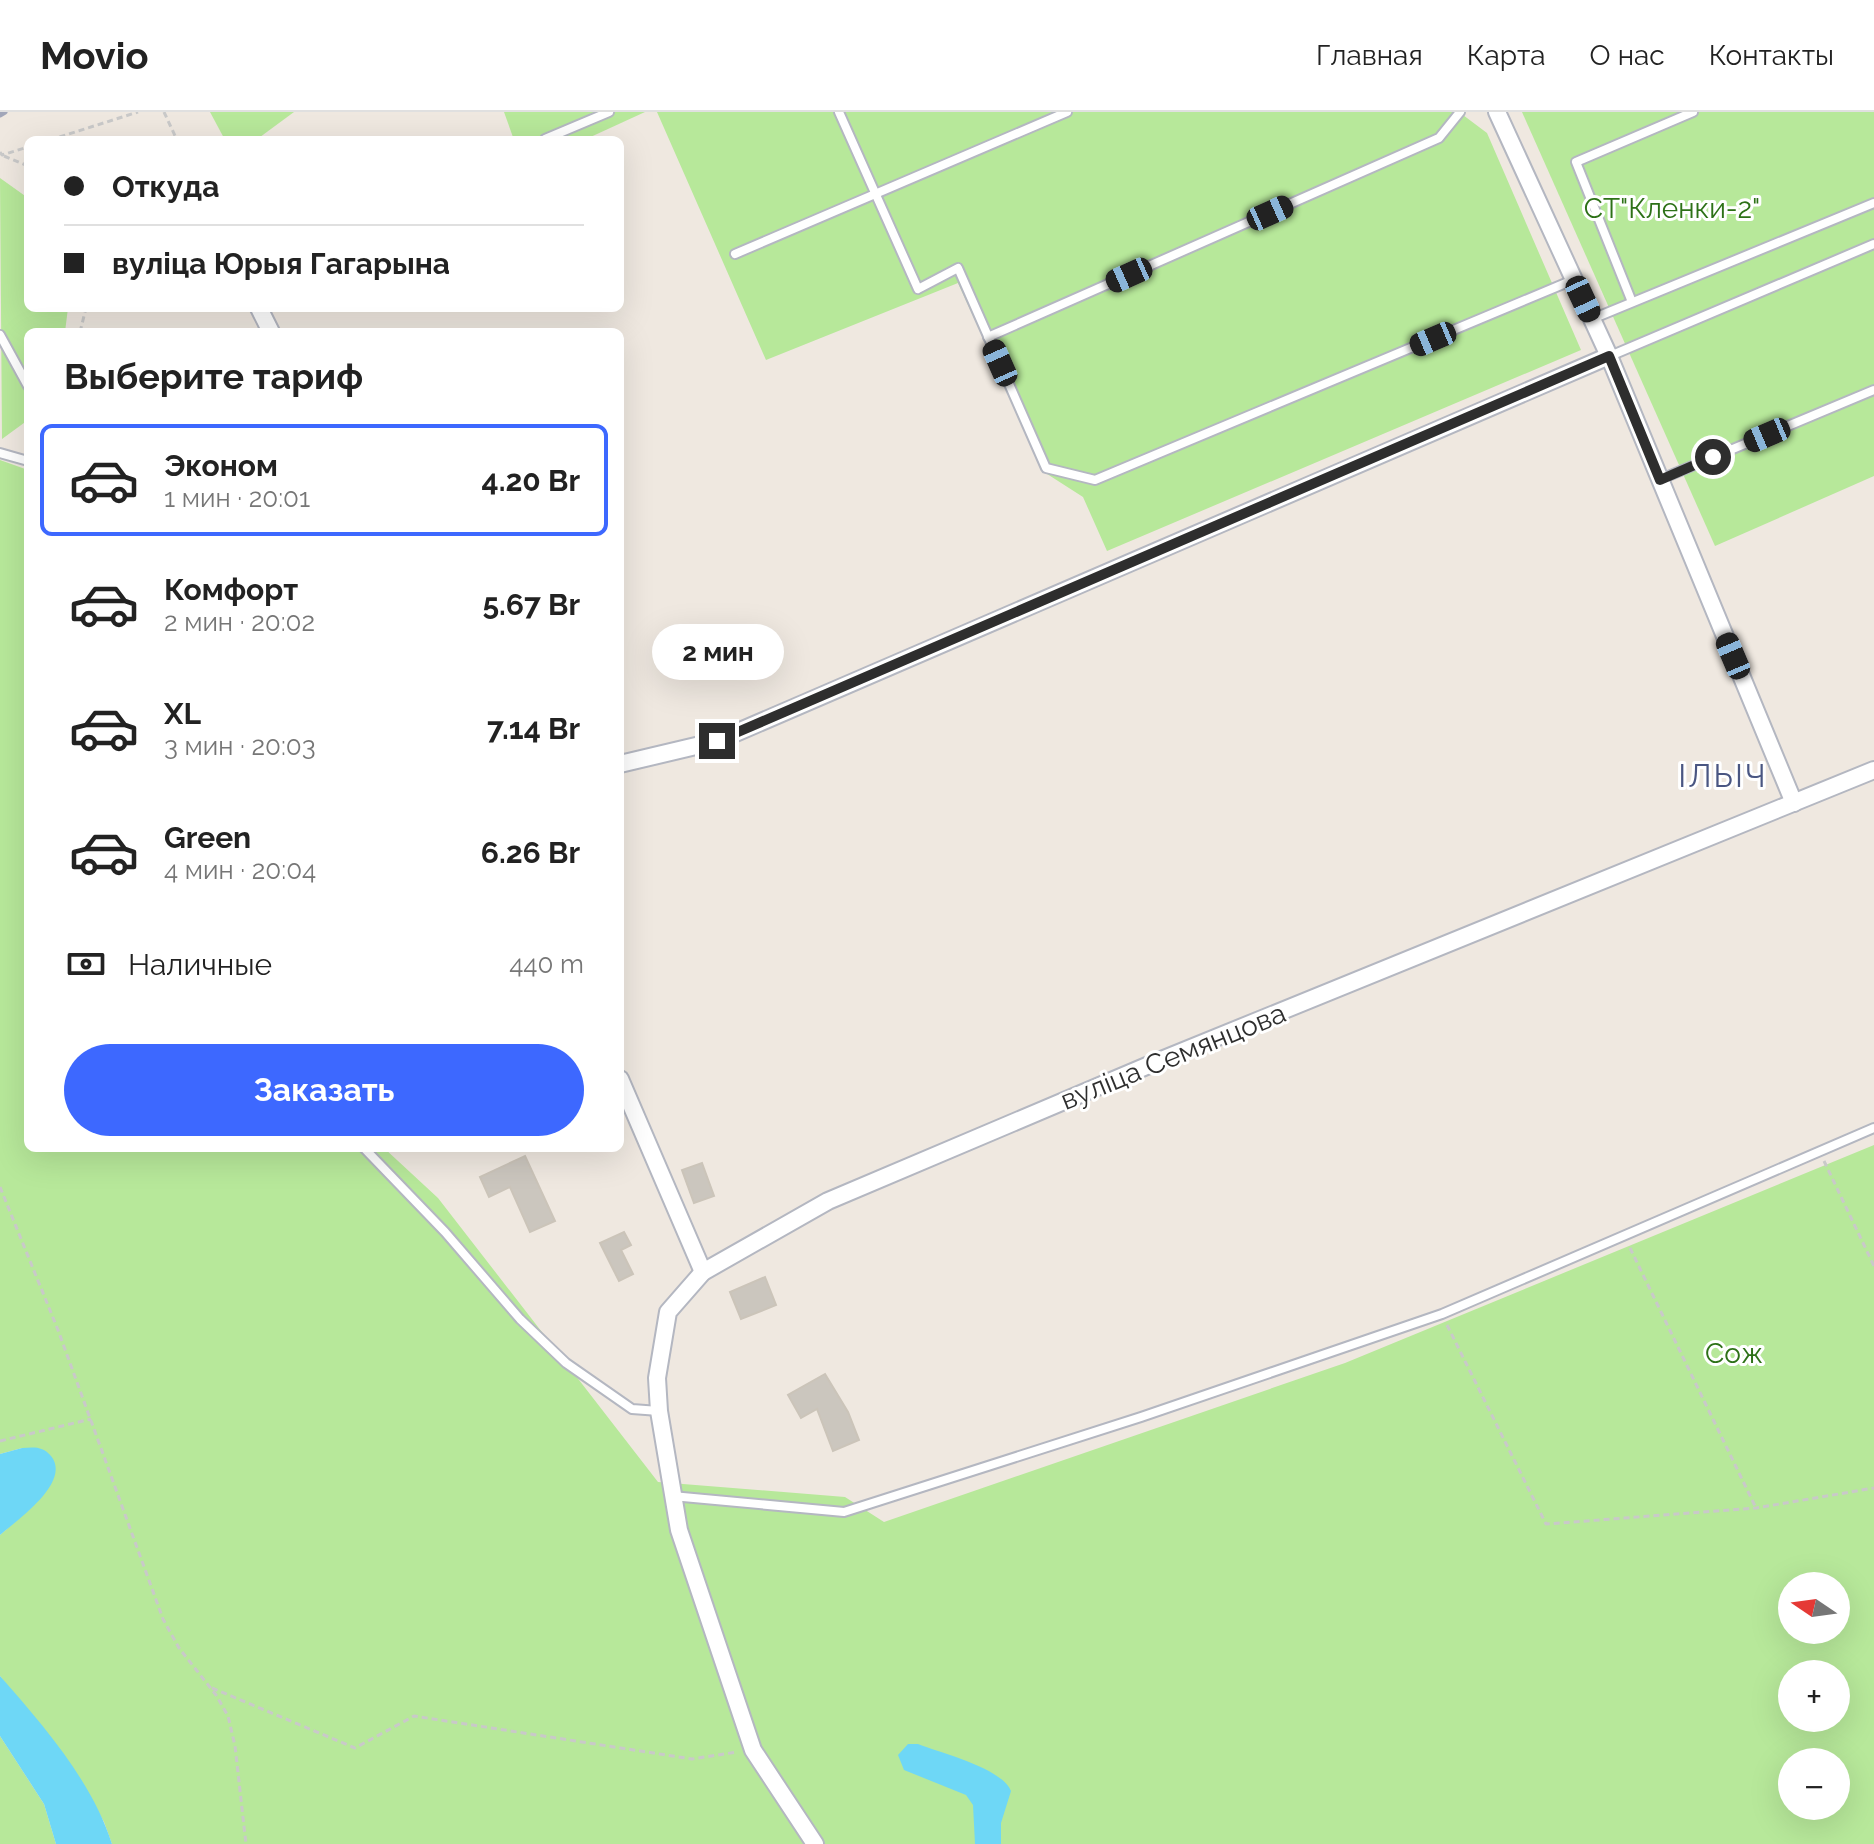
<!DOCTYPE html>
<html lang="ru">
<meta charset="utf-8">
<style>
body{margin:0;font-family:Raleway,sans-serif;background:#f6f6f6;color:#222;height:100vh;display:flex;flex-direction:column;font-size:30px;white-space:nowrap}
*{box-sizing:border-box;margin:0}
p{font-size:26px;color:#767676}
.icon{flex:none;width:44px;height:44px;fill:none;stroke:currentColor;stroke-width:2;stroke-linecap:round;stroke-linejoin:round}
.map{position:relative;flex:1;overflow:hidden}
.sheet{position:absolute;left:24px;top:216px;width:600px;height:824px;display:flex;flex-direction:column;background:#fff;border-radius:12px;box-shadow:0 8px 32px #0002}
.sheet>*{flex:none}
.top-card{position:absolute;left:24px;top:24px;width:600px;height:176px;border-radius:12px;box-shadow:0 8px 32px #0002;display:grid;align-content:center;height:176px;padding:0 40px;background:#fff}
.needle{width:52px;rotate:283deg}
.controls{position:absolute;left:1778px;top:1460px;display:grid;gap:16px}
.controls a{display:grid;place-items:center;width:72px;height:72px;border-radius:50%;background:#fff;box-shadow:0 8px 32px #0002;font-size:40px}
.end{position:absolute;width:36px;height:36px;margin:-18px;border:10px solid #2e2e2e;background:#fff;box-shadow:0 0 0 4px #fff}
.from{border-radius:50%}
.bubble{position:absolute;height:56px;border-radius:28px;background:#fff;box-shadow:0 8px 32px #0002;font-size:26px;font-weight:700;line-height:56px;text-align:center}
.car{position:absolute;width:24px;height:48px;margin:-24px -12px;border-radius:10px;box-shadow:0 0 6px 2px #0007;background:linear-gradient(#222 24%,#8ab4d8 0 40%,#222 0 76%,#8ab4d8 0 86%,#222 0)}
.top-card b{display:flex;align-items:center;gap:28px;height:76px;font-size:30px}
.top-card b+b{border-top:2px solid #e0e0e0}
.top-card i{width:20px;height:20px;background:#222}
ul{padding:0;list-style:none}
li{display:flex;align-items:center;gap:24px;height:112px;margin:0 16px 12px;padding:0 24px;border:4px solid transparent;border-radius:12px}
li div{flex:1}
li b{display:block;font-size:30px}
li em{font-style:normal;font-weight:700}
li.current{border-color:#3d68ff}
li>.icon{width:72px;height:72px;stroke-width:1.5}
h2{padding:0 40px;font-size:36px;line-height:96px}
.pay{display:flex;align-items:center;gap:20px;height:88px;padding:0 40px;font-size:30px}
.pay p{margin-inline-start:auto}
.cta{display:flex;gap:16px;margin-top:auto;padding:16px 40px}
.cta a{flex:1;height:92px;border-radius:48px;background:#3d68ff;color:#fff;font-size:32px;font-weight:700;line-height:92px;text-align:center}
header{display:flex;align-items:center;gap:48px;box-sizing:border-box;height:112px;padding:0 40px;background:#fff;border-bottom:2px solid #e0e0e0}
header strong{font-size:38px}
nav{display:flex;gap:44px;margin-inline-start:auto;font-size:28px}
.map>svg:first-child{display:block}
.green{fill:#b7e89a;fill-rule:evenodd}
.water{fill:#6ed7f6}
.building{fill:#cbc6be;stroke:#cbc4b9;stroke-width:2}
.lines{fill:none;stroke-linecap:round;stroke-linejoin:round}
.lane-casing{stroke:#b4b7c1;stroke-width:12}
.street-casing{stroke:#b4b7c1;stroke-width:20}
.path{stroke:#c9c9c9;stroke-width:3;stroke-dasharray:6 4;stroke-linecap:butt}
.lane{stroke:#fff;stroke-width:8}
.street{stroke:#fff;stroke-width:16}
.rail{stroke:#a1a6b9;stroke-width:5}
.route{stroke:#2e2e2e;stroke-width:10}
.labels{text-anchor:middle;stroke-width:6;stroke-linejoin:round;paint-order:stroke}
.park-label{font-size:28px;fill:#2d7117;stroke:#fff}
.street-label{font-size:28px;fill:#2e2e2e;stroke:#fff}
.quarter-label{font-size:32px;letter-spacing:2px;fill:#4a5682;stroke:#fff}
</style>
<header>
<strong>Movio</strong>
<nav><a>Главная</a><a>Карта</a><a>О нас</a><a>Контакты</a></nav>
</header>
<div class="map">
<svg width="1874" height="1732" viewBox="0 0 1874 1732">
<rect width="100%" height="100%" fill="#efe8e0"/>
<g class="green">
<polygon points="210,0 294,0 256,28 225,28"/>
<polygon points="504,0 645,0 584,28 514,28"/>
<polygon points="657,0 1459,0 1487,21 1581,238 1107,439 1083,385 1044,360 958,171 766,248"/>
<polygon points="1522,0 1874,0 1874,364 1715,434"/>
<polygon points="0,66 28,86 28,196 68,196 65,220 28,220 28,308 2,327"/>
<path d="M0,348L28,358V1036H384L438,1086L658,1370L845,1385L884,1410L1345,1251L1874,1033V1732H112L104,1710L82,1670L0,1564V1423L33,1394L22,1336L0,1342ZM1792,1474H1836V1518H1792ZM1792,1562H1836V1606H1792ZM1792,1650H1836V1694H1792Z"/>
<polygon points="0,1624 44,1692 56,1732 0,1732"/>
</g>
<g class="water">
<path d="M22,1336C34,1335 43,1334 51,1344C72,1370 17,1408 0,1423V1342Z"/>
<path d="M0,1564C43,1613 92,1669 112,1732H56L44,1692L0,1624Z"/>
<path d="M908,1632H918C941,1641 1002,1656 1011,1679L1001,1711V1732H975L973,1693L966,1683L904,1658L898,1643Z"/>
</g>
<g class="building">
<polygon points="525,1044 555,1109 530,1120 510,1075 489,1085 480,1065"/>
<polygon points="702,1051 714,1084 694,1091 682,1058"/>
<polygon points="624,1120 631,1133 621,1138 633,1162 619,1169 600,1131"/>
<polygon points="765,1165 776,1193 741,1207 730,1180"/>
<polygon points="825,1262 848,1300 859,1328 833,1339 817,1297 801,1306 788,1283"/>
</g>
<g class="lines">
<defs>
<g id="lane">
<polyline points="839,0 918,177 958,156 1046,356 1095,368 1573,168"/>
<polyline points="545,27 609,0"/>
<polyline points="735,142 1067,0"/>
<polyline points="1632,190 1576,50 1693,0"/>
<polyline points="1592,207 1874,91"/>
<polyline points="0,223 28,274"/>
<polyline points="988,225 1439,26 1460,0"/>
<polyline points="1610,244 1874,132"/>
<polyline points="0,341 28,349"/>
<polyline points="1661,367 1874,278"/>
<polyline points="364,1036 445,1120 520,1207 566,1251 632,1297 659,1299"/>
<polyline points="672,1384 844,1400 1141,1305 1442,1202 1874,1016"/>
</g>
<g id="street">
<polyline points="1497,0 1609,244 1794,691"/>
<polyline points="259,196 271,220"/>
<polyline points="620,652 717,629 1609,244"/>
<polyline points="620,967 703,1160"/>
<polyline points="815,1732 753,1638 679,1418 659,1299 657,1266 668,1200 703,1160 828,1089 1149,953 1874,658"/>
</g>
</defs>
<use href="#lane" class="lane-casing"/>
<use href="#street" class="street-casing"/>
<g class="path">
<polyline points="164,0 177,28"/>
<polyline points="50,28 138,0"/>
<polyline points="0,40 2,43 28,35"/>
<polyline points="4,44 28,54"/>
<polyline points="80,220 86,196"/>
<polyline points="1824,1049 1874,1154"/>
<polyline points="0,1075 58,1218 163,1507 179,1536 216,1583 228,1604 235,1634 246,1732"/>
<polyline points="1630,1136 1756,1396"/>
<polyline points="1447,1213 1546,1412 1756,1396 1874,1376"/>
<polyline points="0,1329 91,1307"/>
<polyline points="212,1576 355,1636 414,1604 692,1647 737,1640"/>
</g>
<use href="#lane" class="lane"/>
<use href="#street" class="street"/>
<polyline class="rail" points="0,3 5,0"/>
</g>
<g class="lines">
<polyline class="route" points="717,629 1609,244 1660,368 1713,345"/>
</g>
<g class="labels">
<g class="park-label">
<text x="1672" y="106">СТ"Кленки-2"</text>
<text x="1734" y="1251">Сож</text>
</g>
<g class="street-label">
<text transform="translate(1173 944) rotate(-22)" y="10">вуліца Семянцова</text>
</g>
<g class="quarter-label">
<text x="1723" y="675">ІЛЬІЧ</text>
</g>
</g>
</svg>
<div class="controls">
<a><svg class="needle" viewBox="-14 -14 28 28"><path d="M0-13l5 13h-10z" fill="#e53935"/><path d="M0 13l5-13h-10z" fill="#767676"/></svg></a>
<a>+</a>
<a>−</a>
</div>
<i class="end from" style="left:1713px;top:345px"></i>
<i class="end" style="left:717px;top:629px"></i>
<div class="bubble" style="left:652px;top:512px;width:132px">2 мин</div>
<i class="car" style="left:1270px;top:101px;rotate:66deg"></i>
<i class="car" style="left:1129px;top:163px;rotate:246deg"></i>
<i class="car" style="left:1583px;top:187px;rotate:155deg"></i>
<i class="car" style="left:1433px;top:227px;rotate:247deg"></i>
<i class="car" style="left:1000px;top:251px;rotate:336deg"></i>
<i class="car" style="left:1767px;top:323px;rotate:247deg"></i>
<i class="car" style="left:1733px;top:544px;rotate:337deg"></i>
<div class="top-card">
<b><i class="from"></i>Откуда</b>
<b><i></i>вуліца Юрыя Гагарына</b>
</div>
<section class="sheet">
<h2>Выберите тариф</h2>
<ul>
<li class="current"><svg class="icon" aria-label="car" viewBox="0 0 24 24"><path d="M5 17H2v-5l4-1 3-4h7l3 4 3 1v5h-3M9 17h6M6 11h13"/><circle cx="7" cy="17" r="2"/><circle cx="17" cy="17" r="2"/></svg><div><b>Эконом</b><p>1 мин · 20:01</p></div><em>4.20 Br</em></li>
<li><svg class="icon" aria-label="car" viewBox="0 0 24 24"><path d="M5 17H2v-5l4-1 3-4h7l3 4 3 1v5h-3M9 17h6M6 11h13"/><circle cx="7" cy="17" r="2"/><circle cx="17" cy="17" r="2"/></svg><div><b>Комфорт</b><p>2 мин · 20:02</p></div><em>5.67 Br</em></li>
<li><svg class="icon" aria-label="car" viewBox="0 0 24 24"><path d="M5 17H2v-5l4-1 3-4h7l3 4 3 1v5h-3M9 17h6M6 11h13"/><circle cx="7" cy="17" r="2"/><circle cx="17" cy="17" r="2"/></svg><div><b>XL</b><p>3 мин · 20:03</p></div><em>7.14 Br</em></li>
<li><svg class="icon" aria-label="car" viewBox="0 0 24 24"><path d="M5 17H2v-5l4-1 3-4h7l3 4 3 1v5h-3M9 17h6M6 11h13"/><circle cx="7" cy="17" r="2"/><circle cx="17" cy="17" r="2"/></svg><div><b>Green</b><p>4 мин · 20:04</p></div><em>6.26 Br</em></li>
</ul>
<div class="pay"><svg class="icon" aria-label="cash" viewBox="0 0 24 24"><path d="M3 7h18v10H3z"/><circle cx="12" cy="12" r="2"/></svg>Наличные<p>440 m</p></div>
<div class="cta"><a>Заказать</a></div>
</section>
</div>
